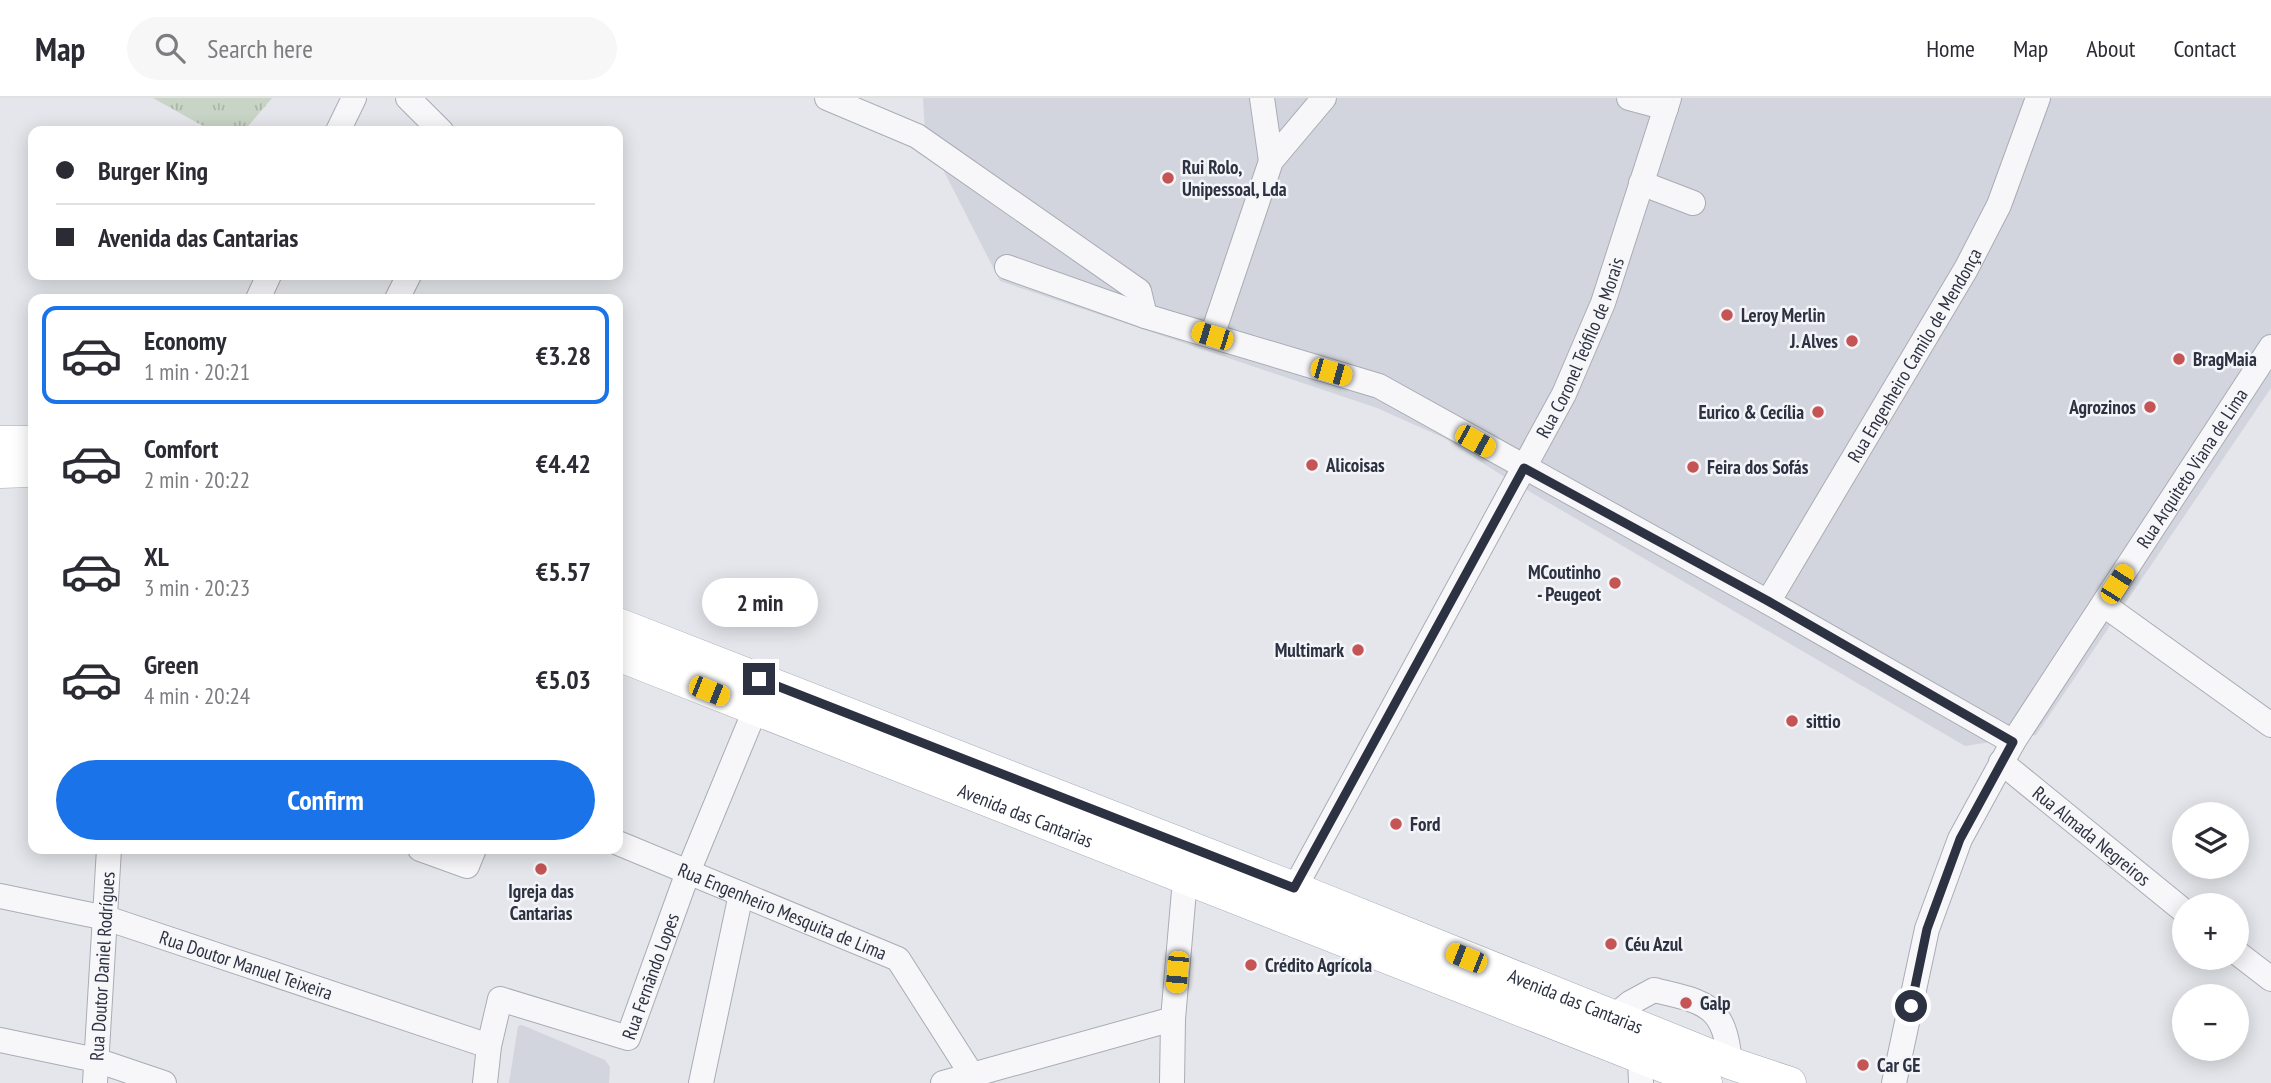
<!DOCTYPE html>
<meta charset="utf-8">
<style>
body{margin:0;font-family:"PT Sans Narrow",sans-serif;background:#f7f7f7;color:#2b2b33;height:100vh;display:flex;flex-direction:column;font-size:26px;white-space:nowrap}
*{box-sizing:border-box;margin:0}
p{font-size:23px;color:#7c7c81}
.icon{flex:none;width:38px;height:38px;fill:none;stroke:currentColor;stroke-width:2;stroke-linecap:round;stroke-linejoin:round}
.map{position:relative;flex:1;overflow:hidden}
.drawer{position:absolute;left:28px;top:196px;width:595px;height:560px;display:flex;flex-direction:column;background:#fff;border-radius:14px;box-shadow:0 4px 18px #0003}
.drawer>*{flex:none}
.banner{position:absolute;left:28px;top:28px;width:595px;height:154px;border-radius:14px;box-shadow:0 4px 18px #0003;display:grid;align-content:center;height:154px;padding:0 28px;background:#fff}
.controls{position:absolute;left:2172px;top:704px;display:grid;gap:14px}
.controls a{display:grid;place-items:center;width:77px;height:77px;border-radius:50%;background:#fff;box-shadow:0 4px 18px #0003;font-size:35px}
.end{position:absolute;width:32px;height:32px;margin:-16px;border:9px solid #2d3242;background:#fff;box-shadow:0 0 0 4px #fff}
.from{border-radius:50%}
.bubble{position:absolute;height:49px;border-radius:24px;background:#fff;box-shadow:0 4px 18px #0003;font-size:23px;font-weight:600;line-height:49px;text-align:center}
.car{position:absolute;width:21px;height:42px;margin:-21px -10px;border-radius:9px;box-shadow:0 0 5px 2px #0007;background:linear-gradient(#f5c518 24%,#345 0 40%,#f5c518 0 76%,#345 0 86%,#f5c518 0)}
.banner b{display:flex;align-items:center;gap:24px;height:66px;font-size:26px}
.banner b+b{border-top:2px solid #e1e1e2}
.banner i{width:18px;height:18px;background:#2b2b33}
ul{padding:12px 0 0;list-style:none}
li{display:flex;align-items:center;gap:21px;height:98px;margin:0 14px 10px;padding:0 14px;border:4px solid transparent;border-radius:14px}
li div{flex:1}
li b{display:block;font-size:26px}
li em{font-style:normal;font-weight:600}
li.on{border-color:#1a73e8}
li>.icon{width:63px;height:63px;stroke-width:1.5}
.primary-button{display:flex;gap:14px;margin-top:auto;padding:14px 28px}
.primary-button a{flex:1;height:80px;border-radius:42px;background:#1a73e8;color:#fff;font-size:28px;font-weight:600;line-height:80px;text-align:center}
header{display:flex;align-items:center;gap:42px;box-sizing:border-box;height:98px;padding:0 35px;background:#fff;border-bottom:2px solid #e1e1e2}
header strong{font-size:33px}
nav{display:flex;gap:38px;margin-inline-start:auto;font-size:24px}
.search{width:490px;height:63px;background:#f7f7f7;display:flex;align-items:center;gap:18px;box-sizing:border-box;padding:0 24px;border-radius:38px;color:#7c7c81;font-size:26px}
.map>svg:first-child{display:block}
.built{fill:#d2d5dd}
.grass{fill:url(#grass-tufts)}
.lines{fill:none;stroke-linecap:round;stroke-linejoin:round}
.minor-casing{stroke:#a9acb5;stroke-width:26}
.major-casing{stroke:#a4a9b6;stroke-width:33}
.minor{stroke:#f7f7f9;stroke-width:24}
.major{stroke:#fff;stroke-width:32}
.route{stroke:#2d3242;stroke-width:9}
.poi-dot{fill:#c55455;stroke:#f4f5f8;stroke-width:2.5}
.labels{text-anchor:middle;stroke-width:5;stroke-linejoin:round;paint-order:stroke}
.poi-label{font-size:19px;font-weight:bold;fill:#2d3242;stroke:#f4f5f8;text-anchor:start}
.street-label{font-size:19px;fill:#2d3242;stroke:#f4f5f8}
</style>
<header>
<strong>Map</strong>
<div class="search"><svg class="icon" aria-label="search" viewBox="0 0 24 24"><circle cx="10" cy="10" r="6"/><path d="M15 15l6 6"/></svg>Search here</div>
<nav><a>Home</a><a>Map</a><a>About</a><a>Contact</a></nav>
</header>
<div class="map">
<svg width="2271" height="985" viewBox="0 0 2271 985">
<defs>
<pattern id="grass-tufts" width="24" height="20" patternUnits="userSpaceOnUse" patternTransform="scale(1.75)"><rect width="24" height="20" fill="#c8d4c6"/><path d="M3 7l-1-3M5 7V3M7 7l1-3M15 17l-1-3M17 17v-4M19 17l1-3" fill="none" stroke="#acb6ab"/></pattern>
</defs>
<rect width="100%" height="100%" fill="#e4e6eb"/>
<g class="built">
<polygon points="923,0 2271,0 2271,290 2036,637 1965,648 1503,378 1444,340 1377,310 1000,183 925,36"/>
<polygon points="522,927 605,962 610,969 609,985 509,985 518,928"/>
</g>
<polygon class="grass" points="153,0 272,0 244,33 212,33"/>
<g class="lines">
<defs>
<g id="minor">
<polyline points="408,0 441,33"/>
<polyline points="827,0 917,38 1139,193 1145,218"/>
<polyline points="1262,0 1271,63"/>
<polyline points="1629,0 1666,10"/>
<polyline points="338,33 354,0"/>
<polyline points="1641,85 1693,105"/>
<polyline points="1007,169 1145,218 1379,288 1768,504 2013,644"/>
<polyline points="258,201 269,177"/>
<polyline points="397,201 409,177"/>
<polyline points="1212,238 1271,63 1324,0"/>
<path id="s1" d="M1768,504L1966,171L1999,107L2038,0"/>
<polyline points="2104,507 2271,627"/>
<path id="s2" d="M2001,664L2184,813"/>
<path id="s3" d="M618,745L898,861L972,977"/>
<polyline points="420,751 467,768 474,751"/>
<path id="s4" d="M0,798L106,820L489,948"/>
<path id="s5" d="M1286,806L1564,296L1603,205L1669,0"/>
<polyline points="2236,854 2271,881"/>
<path d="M1613,919L1630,905L1654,892C1706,904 1725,907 1730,965"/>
<polyline points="0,942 96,962 164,985"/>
<polyline points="1640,959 1641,985"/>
<path id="s6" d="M95,985L109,751"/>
<path id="s7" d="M485,985L489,948L500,901L628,940L688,774L755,612"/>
<polyline points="701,985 741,796"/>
<polyline points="943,985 1173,921"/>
<polyline points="1172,985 1173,921 1185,781"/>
<path id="s8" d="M1894,985L1927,831L1960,741L2013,644L2271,249"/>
</g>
<g id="major">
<polyline points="0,344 33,344"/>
<polyline points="0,374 33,373"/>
<path id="s9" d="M618,526L1294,790L1730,965L1790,985"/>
<path id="s10" d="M618,557L1706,985"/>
</g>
</defs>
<use href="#minor" class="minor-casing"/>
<use href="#major" class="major-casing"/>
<use href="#minor" class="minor"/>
<use href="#major" class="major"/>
</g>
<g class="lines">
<polyline class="route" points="759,581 1294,790 1524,370 1768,503 2013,644 1960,741 1927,831 1911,908"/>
</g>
<g class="poi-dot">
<circle cx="1168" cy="80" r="7"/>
<circle cx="1727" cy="217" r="7"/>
<circle cx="1852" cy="243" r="7"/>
<circle cx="2179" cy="261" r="7"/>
<circle cx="2150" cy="309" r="7"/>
<circle cx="1818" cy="314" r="7"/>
<circle cx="1312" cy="367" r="7"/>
<circle cx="1693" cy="369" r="7"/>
<circle cx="1615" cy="485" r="7"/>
<circle cx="1358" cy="552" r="7"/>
<circle cx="1792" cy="623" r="7"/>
<circle cx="1396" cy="726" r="7"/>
<circle cx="541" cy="771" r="7"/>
<circle cx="1611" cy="846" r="7"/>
<circle cx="1251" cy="867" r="7"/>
<circle cx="1686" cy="905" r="7"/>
<circle cx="1863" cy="967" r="7"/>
</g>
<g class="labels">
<g class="poi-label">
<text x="1182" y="76">Rui Rolo,<tspan x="1182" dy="22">Unipessoal, Lda</tspan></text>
<text x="1741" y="224">Leroy Merlin</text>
<text x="1838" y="250" text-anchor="end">J. Alves</text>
<text x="2193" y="268">BragMaia</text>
<text x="2136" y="316" text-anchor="end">Agrozinos</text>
<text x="1804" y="321" text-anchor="end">Eurico &amp; Cecília</text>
<text x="1326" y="374">Alicoisas</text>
<text x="1707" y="376">Feira dos Sofás</text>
<text x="1601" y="481" text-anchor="end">MCoutinho<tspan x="1601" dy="22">- Peugeot</tspan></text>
<text x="1344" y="559" text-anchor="end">Multimark</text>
<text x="1806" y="630">sittio</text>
<text x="1410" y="733">Ford</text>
<text x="541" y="800" text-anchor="middle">Igreja das<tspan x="541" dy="22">Cantarias</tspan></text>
<text x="1625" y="853">Céu Azul</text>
<text x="1265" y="874">Crédito Agrícola</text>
<text x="1700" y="912">Galp</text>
<text x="1877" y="974">Car GE</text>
</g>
<g class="street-label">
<text dy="7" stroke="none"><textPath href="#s5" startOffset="630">Rua Coronel Teófilo de Morais</textPath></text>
<text dy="7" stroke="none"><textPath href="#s1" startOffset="287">Rua Engenheiro Camilo de Mendonça</textPath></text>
<text dy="7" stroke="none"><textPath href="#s8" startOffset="691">Rua Arquiteto Viana de Lima</textPath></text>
<text dy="7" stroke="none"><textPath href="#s10" startOffset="438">Avenida das Cantarias</textPath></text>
<text dy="7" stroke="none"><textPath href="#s2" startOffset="117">Rua Almada Negreiros</textPath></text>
<text dy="7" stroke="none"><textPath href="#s3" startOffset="178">Rua Engenheiro Mesquita de Lima</textPath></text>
<text dy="7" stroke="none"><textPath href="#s4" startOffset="256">Rua Doutor Manuel Teixeira</textPath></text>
<text dy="7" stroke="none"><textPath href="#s6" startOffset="117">Rua Doutor Daniel Rodrígues</textPath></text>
<text dy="7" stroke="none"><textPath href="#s7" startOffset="285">Rua Fernãndo Lopes</textPath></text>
<text dy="7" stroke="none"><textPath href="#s9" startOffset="1029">Avenida das Cantarias</textPath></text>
</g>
</g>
</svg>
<div class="controls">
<a><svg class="icon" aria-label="layers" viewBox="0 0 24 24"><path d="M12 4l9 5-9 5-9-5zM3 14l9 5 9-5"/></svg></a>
<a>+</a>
<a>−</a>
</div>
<i class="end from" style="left:1911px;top:908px"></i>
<i class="end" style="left:759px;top:581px"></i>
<div class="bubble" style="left:702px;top:480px;width:116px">2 min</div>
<i class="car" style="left:1212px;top:238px;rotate:287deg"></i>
<i class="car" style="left:1331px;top:274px;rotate:106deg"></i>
<i class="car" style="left:1475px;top:343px;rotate:119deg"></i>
<i class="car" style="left:2117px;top:486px;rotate:33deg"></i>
<i class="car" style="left:709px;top:593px;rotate:112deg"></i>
<i class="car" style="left:1466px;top:860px;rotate:292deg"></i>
<i class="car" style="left:1177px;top:874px;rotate:185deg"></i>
<div class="banner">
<b><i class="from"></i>Burger King</b>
<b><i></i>Avenida das Cantarias</b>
</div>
<section class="drawer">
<ul>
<li class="on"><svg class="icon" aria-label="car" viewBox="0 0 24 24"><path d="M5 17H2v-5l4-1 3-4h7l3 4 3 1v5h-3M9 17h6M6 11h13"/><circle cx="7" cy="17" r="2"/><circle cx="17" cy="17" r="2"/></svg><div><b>Economy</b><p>1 min · 20:21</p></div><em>€3.28</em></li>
<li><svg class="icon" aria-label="car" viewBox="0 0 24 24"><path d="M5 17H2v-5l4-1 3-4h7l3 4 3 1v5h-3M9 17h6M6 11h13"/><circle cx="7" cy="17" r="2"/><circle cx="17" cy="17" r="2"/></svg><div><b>Comfort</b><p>2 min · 20:22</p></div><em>€4.42</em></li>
<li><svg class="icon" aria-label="car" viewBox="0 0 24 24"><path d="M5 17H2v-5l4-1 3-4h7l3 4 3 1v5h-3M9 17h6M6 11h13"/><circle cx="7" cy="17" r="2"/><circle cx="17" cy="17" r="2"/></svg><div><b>XL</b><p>3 min · 20:23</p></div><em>€5.57</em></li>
<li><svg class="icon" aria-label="car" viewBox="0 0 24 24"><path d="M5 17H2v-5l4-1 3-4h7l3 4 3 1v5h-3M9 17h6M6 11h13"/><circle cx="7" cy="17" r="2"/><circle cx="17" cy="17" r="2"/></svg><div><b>Green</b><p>4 min · 20:24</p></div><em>€5.03</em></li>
</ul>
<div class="primary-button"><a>Confirm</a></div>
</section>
</div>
